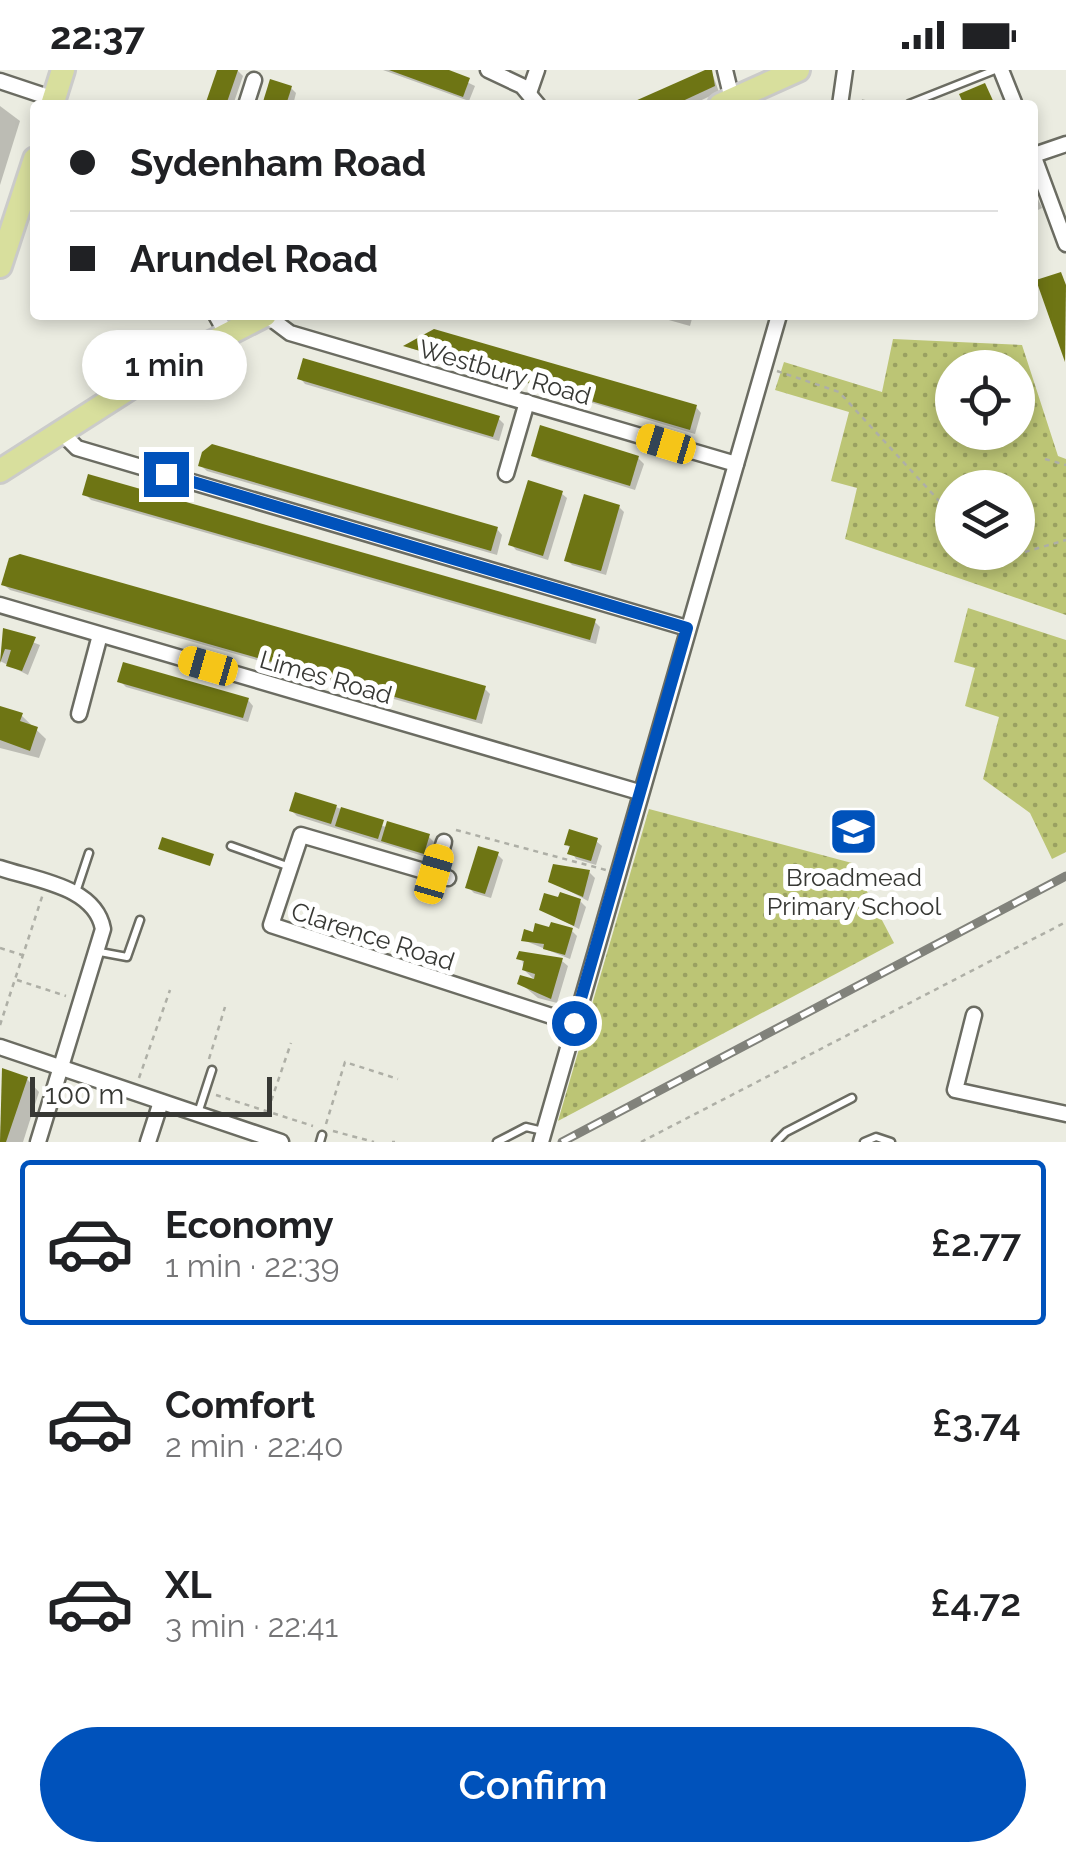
<!DOCTYPE html>
<meta charset="utf-8">
<style>
body{margin:0;font-family:Raleway,sans-serif;background:#f2f2f2;color:#202124;height:100vh;display:flex;flex-direction:column;font-size:38px;white-space:nowrap}
*{box-sizing:border-box;margin:0}
p{font-size:32px;color:#757577}
.icon{flex:none;width:55px;height:55px;fill:none;stroke:currentColor;stroke-width:2;stroke-linecap:round;stroke-linejoin:round}
.map{position:relative;height:1072px;overflow:hidden}
.side{display:flex;flex-direction:column;background:#fff;flex:1}
.side>*{flex:none}
.hud{position:absolute;left:30px;top:30px;width:1008px;height:220px;border-radius:10px;box-shadow:0 5px 15px #0003;display:grid;align-content:center;height:220px;padding:0 40px;background:#fff}
.buttons{position:absolute;left:935px;top:280px;display:grid;gap:20px}
.buttons a{display:grid;place-items:center;width:100px;height:100px;border-radius:50%;background:#fff;box-shadow:0 5px 15px #0003;font-size:50px}
.scale{position:absolute;left:30px;bottom:25px;width:242px;box-sizing:border-box;padding-left:10px;border:5px solid #373834;border-top:0;font-size:28px;line-height:35px;white-space:nowrap;color:#373834;-webkit-text-stroke:8px #fff;paint-order:stroke}
.end{position:absolute;width:45px;height:45px;margin:-22px;border:12px solid #0052bb;background:#fff;box-shadow:0 0 0 5px #fff}
.from{border-radius:50%}
.bubble{position:absolute;height:70px;border-radius:35px;background:#fff;box-shadow:0 5px 15px #0003;font-size:32px;font-weight:600;line-height:70px;text-align:center}
.car{position:absolute;width:30px;height:60px;margin:-30px -15px;border-radius:12px;box-shadow:0 0 8px 2px #0007;background:linear-gradient(#f5c518 24%,#345 0 40%,#f5c518 0 76%,#345 0 86%,#f5c518 0)}
.hud b{display:flex;align-items:center;gap:35px;height:95px;font-size:38px}
.hud b+b{border-top:2px solid #e0e0e0}
.hud i{width:25px;height:25px;background:#202124}
ul{padding:18px 0 0;list-style:none}
li{display:flex;align-items:center;gap:30px;height:165px;margin:0 20px 15px;padding:0 20px;border:5px solid transparent;border-radius:10px}
li div{flex:1}
li b{display:block;font-size:38px}
li em{font-style:normal;font-weight:600}
li.on{border-color:#0052bb}
li>.icon{width:90px;height:90px;stroke-width:1.5}
.primary-button{display:flex;gap:20px;margin-top:auto;padding:20px 40px}
.primary-button a{flex:1;height:115px;border-radius:60px;background:#0052bb;color:#fff;font-size:40px;font-weight:600;line-height:115px;text-align:center}
.status{display:flex;justify-content:space-between;align-items:center;height:70px;padding:0 50px;background:#fff;direction:ltr}
.status svg{height:28px;fill:currentColor}
.map>svg:first-child{display:block}
.park{fill:url(#park-dots);fill-rule:evenodd}
.shadow{fill:#0003}
.building{fill:#6e7514}
.lines{fill:none;stroke-linecap:round;stroke-linejoin:round}
.lane-casing{stroke:#6b6c62;stroke-width:11}
.street-casing{stroke:#6b6c62;stroke-width:19}
.primary-casing{stroke:#cbcbca;stroke-width:28}
.path{stroke:#aeafa6;stroke-width:2.5;stroke-dasharray:5 5;stroke-linecap:butt}
.lane{stroke:#fff;stroke-width:6}
.street{stroke:#fff;stroke-width:14}
.primary{stroke:#d8df9d;stroke-width:22}
.rail-casing{stroke:#81827b;stroke-width:9}
.rail{stroke:#fff;stroke-width:5;stroke-dasharray:15;stroke-linecap:butt}
.route{stroke:#0052bb;stroke-width:12}
.labels{text-anchor:middle;stroke-width:10;stroke-linejoin:round;paint-order:stroke}
.street-label{font-size:25px;fill:#373834;stroke:#fff}
.poi-label{font-size:25px;fill:#373834;stroke:#fff}
</style>
<div class="status"><b>22:37</b><svg viewBox="0 0 49 12"><path d="M0 12V9h3v3zM5 12V6h3v6zM10 12V3h3v9zM15 12V0h3v12zM26 1h20v11H26zM47 4h2v5h-2z"/></svg></div>
<div class="map">
<svg width="1066" height="1072" viewBox="0 0 1066 1072">
<defs>
<pattern id="park-dots" width="8" height="8" patternUnits="userSpaceOnUse" patternTransform="scale(2.5)"><rect width="8" height="8" fill="#bcc575"/><path d="M2 2h.1M6 6h.1" fill="none" stroke="#9aa161" stroke-width="1.8" stroke-linecap="round"/></pattern>
</defs>
<rect width="100%" height="100%" fill="#ebece1"/>
<g class="park">
<path d="M893,269L1022,275L1058,386L1066,389V545L845,469L857,418L831,411L849,342L775,320L784,292L882,322ZM952,298H1018V362H952ZM952,418H1018V482H952Z"/>
<polygon points="968,538 1066,570 1066,782 1052,789 1030,743 983,709 999,647 965,636 975,598 954,592"/>
<polygon points="649,739 852,793 894,873 558,1051"/>
</g>
<g class="shadow">
<polygon points="220,0 237,0 243,6 233,35 208,35"/>
<polygon points="383,0 442,0 475,16 469,31"/>
<polygon points="711,0 719,22 691,35 632,35"/>
<polygon points="291,18 296,23 293,35 264,35"/>
<polygon points="862,29 883,35 861,35"/>
<polygon points="0,36 20,51 0,115"/>
<polygon points="1032,116 1042,138 1032,143"/>
<polygon points="651,245 693,245 690,256"/>
<polygon points="407,277 696,337 701,343 695,364"/>
<polygon points="300,308 498,348 504,354 499,371 305,314"/>
<polygon points="534,385 638,388 644,394 635,420 539,390"/>
<polygon points="201,396 497,459 502,465 497,485 207,401"/>
<polygon points="561,423 567,428 548,490 516,480 511,474"/>
<polygon points="85,424 595,552 600,557 596,574 91,430"/>
<polygon points="619,437 624,442 606,505 572,495 567,490"/>
<polygon points="4,515 485,619 490,624 482,654 10,520"/>
<polygon points="4,561 40,575 28,605 0,591"/>
<polygon points="120,611 248,630 253,636 248,652 126,617"/>
<polygon points="0,638 21,645 46,669 39,688 0,678"/>
<polygon points="336,737 388,758 428,766 434,772 429,788 297,746 292,741"/>
<polygon points="596,771 602,776 596,795 576,789 567,774"/>
<polygon points="497,784 503,790 491,828 474,823 468,817"/>
<polygon points="589,802 595,808 588,831 551,811"/>
<polygon points="580,831 586,837 579,859 542,840"/>
<polygon points="571,860 577,866 570,889 523,870"/>
<polygon points="521,883 562,891 568,896 557,933 538,928 520,913 537,912 524,900"/>
<polygon points="4,1001 27,1009 39,1022 23,1072 0,1072"/>
</g>
<g class="building">
<polygon points="217,0 238,0 226,35 205,35"/>
<polygon points="389,0 449,0 470,8 463,27"/>
<polygon points="705,0 712,0 715,16 674,35 626,35"/>
<polygon points="270,9 292,16 286,35 262,35"/>
<polygon points="985,13 995,35 964,35 959,24"/>
<polygon points="1061,202 1066,215 1065,292 1036,210"/>
<polygon points="434,259 697,335 690,360 403,276"/>
<polygon points="303,288 500,346 493,367 297,309"/>
<polygon points="540,355 639,386 630,416 531,386"/>
<polygon points="212,374 498,457 491,481 198,396 202,382"/>
<polygon points="88,404 596,549 590,570 82,425"/>
<polygon points="528,410 563,421 543,486 508,475"/>
<polygon points="584,424 620,435 601,501 564,491"/>
<polygon points="20,484 486,616 476,650 1,515 9,488"/>
<polygon points="3,558 36,567 22,601 6,596 11,580 5,579 0,593"/>
<polygon points="123,592 249,628 243,648 117,612"/>
<polygon points="0,636 23,643 20,651 38,657 30,681 0,670"/>
<polygon points="295,722 337,735 331,754 289,741"/>
<polygon points="341,737 384,750 378,769 335,756"/>
<polygon points="387,751 430,764 424,784 381,771"/>
<polygon points="569,759 598,768 591,791 567,784 570,776 564,775"/>
<polygon points="162,767 214,784 210,796 158,779"/>
<polygon points="478,776 499,782 485,824 465,818"/>
<polygon points="553,794 590,800 583,827 548,812"/>
<polygon points="560,822 581,829 574,856 539,840 544,823 558,827"/>
<polygon points="551,852 573,858 565,885 543,879 544,874 521,871 524,859 533,862 535,853 549,857"/>
<polygon points="519,881 563,888 551,929 517,914 520,905 534,909 535,904 522,900 524,891 516,889"/>
<polygon points="2,998 28,1007 6,1072 0,1072"/>
</g>
<g class="lines">
<defs>
<g id="lane">
<polyline points="909,34 995,0"/>
<polyline points="231,776 287,796"/>
<polyline points="76,822 89,783"/>
<polyline points="100,882 127,887 140,850"/>
<polyline points="198,1043 212,1000"/>
<polyline points="320,1072 322,1065"/>
<polyline points="497,1072 526,1057 543,1061"/>
<polyline points="776,1072 786,1062 852,1028"/>
<polyline points="864,1072 876,1067 891,1072"/>
</g>
<g id="street">
<polyline points="488,0 522,16 538,35"/>
<polyline points="725,0 732,29"/>
<polyline points="1001,0 1015,35"/>
<polyline points="0,11 54,29"/>
<polyline points="529,23 537,0"/>
<polyline points="246,35 254,10"/>
<polyline points="840,35 845,0"/>
<polyline points="1032,82 1066,174"/>
<polyline points="1034,85 1066,74"/>
<polyline points="216,245 226,263"/>
<polyline points="266,245 290,263 736,394"/>
<polyline points="61,362 77,378 687,558"/>
<polyline points="506,404 527,332"/>
<polyline points="0,535 639,722"/>
<polyline points="79,644 100,565"/>
<path d="M0,798C35,810 95,816 103,859L38,1072"/>
<polyline points="434,804 444,772"/>
<polyline points="448,808 301,765 271,855 573,953"/>
<polyline points="974,945 955,1020 1066,1044"/>
<polyline points="0,977 281,1072"/>
<polyline points="148,1072 161,1032"/>
<polyline points="541,1072 779,245"/>
</g>
<g id="primary">
<polyline points="52,35 63,0"/>
<polyline points="720,35 798,0"/>
<polyline points="0,196 35,89"/>
<polyline points="0,401 158,300 265,245"/>
</g>
</defs>
<use href="#lane" class="lane-casing"/>
<use href="#street" class="street-casing"/>
<use href="#primary" class="primary-casing"/>
<g class="path">
<polyline points="777,301 839,322 952,445"/>
<polyline points="1045,389 1066,395"/>
<polyline points="977,482 980,495 1066,470"/>
<polyline points="456,760 606,800"/>
<polyline points="0,878 22,885"/>
<polyline points="17,910 66,926"/>
<polyline points="0,955 43,824"/>
<polyline points="209,989 225,937"/>
<polyline points="139,1008 170,920"/>
<polyline points="216,1025 313,1056"/>
<polyline points="268,1040 291,973"/>
<polyline points="326,1054 345,992 398,1009"/>
<polyline points="333,1061 374,1072"/>
<polyline points="392,1072 395,1072"/>
<polyline points="641,1072 1066,852"/>
</g>
<use href="#lane" class="lane"/>
<use href="#street" class="street"/>
<use href="#primary" class="primary"/>
<defs>
<polyline id="rail" points="562,1072 1066,806"/>
</defs>
<use href="#rail" class="rail-casing"/>
<use href="#rail" class="rail"/>
</g>
<g class="lines">
<polyline class="route" points="166,404 687,558 574,953"/>
</g>
<defs>
<symbol id="school-square" viewBox="-11 -11 22 22"><rect x="-9" y="-9" width="18" height="18" rx="4" fill="#0052bb" stroke="#fff"/><path d="M0-5L7-2L0 1L-7-2ZM-4 1L0 2.5L4 1V4Q0 6-4 4Z" fill="#fff"/></symbol>
</defs>
<g fill-rule="evenodd">
<use href="#school-square" x="826" y="734" width="55" height="55"/>
</g>
<g class="labels">
<g class="street-label">
<text transform="translate(505 302) rotate(16)" y="9">Westbury Road</text>
<text transform="translate(326 607) rotate(16)" y="9">Limes Road</text>
<text transform="translate(373 866) rotate(18)" y="9">Clarence Road</text>
</g>
<g class="poi-label">
<text x="854" y="816">Broadmead<tspan x="854" dy="29">Primary School</tspan></text>
</g>
</g>
</svg>
<div class="buttons">
<a><svg class="icon" aria-label="locate" viewBox="0 0 24 24"><circle cx="12" cy="12" r="6"/><path d="M12 2v4M12 18v4M2 12h4M18 12h4"/></svg></a>
<a><svg class="icon" aria-label="layers" viewBox="0 0 24 24"><path d="M12 4l9 5-9 5-9-5zM3 14l9 5 9-5"/></svg></a>
</div>
<div class="scale">100 m</div>
<i class="end from" style="left:574px;top:953px"></i>
<i class="end" style="left:166px;top:404px"></i>
<div class="bubble" style="left:82px;top:260px;width:165px">1 min</div>
<i class="car" style="left:666px;top:374px;rotate:287deg"></i>
<i class="car" style="left:208px;top:596px;rotate:286deg"></i>
<i class="car" style="left:434px;top:804px;rotate:16deg"></i>
<div class="hud">
<b><i class="from"></i>Sydenham Road</b>
<b><i></i>Arundel Road</b>
</div>
</div>
<section class="side">
<ul>
<li class="on"><svg class="icon" aria-label="car" viewBox="0 0 24 24"><path d="M5 17H2v-5l4-1 3-4h7l3 4 3 1v5h-3M9 17h6M6 11h13"/><circle cx="7" cy="17" r="2"/><circle cx="17" cy="17" r="2"/></svg><div><b>Economy</b><p>1 min · 22:39</p></div><em>£2.77</em></li>
<li><svg class="icon" aria-label="car" viewBox="0 0 24 24"><path d="M5 17H2v-5l4-1 3-4h7l3 4 3 1v5h-3M9 17h6M6 11h13"/><circle cx="7" cy="17" r="2"/><circle cx="17" cy="17" r="2"/></svg><div><b>Comfort</b><p>2 min · 22:40</p></div><em>£3.74</em></li>
<li><svg class="icon" aria-label="car" viewBox="0 0 24 24"><path d="M5 17H2v-5l4-1 3-4h7l3 4 3 1v5h-3M9 17h6M6 11h13"/><circle cx="7" cy="17" r="2"/><circle cx="17" cy="17" r="2"/></svg><div><b>XL</b><p>3 min · 22:41</p></div><em>£4.72</em></li>
</ul>
<div class="primary-button"><a>Confirm</a></div>
</section>
